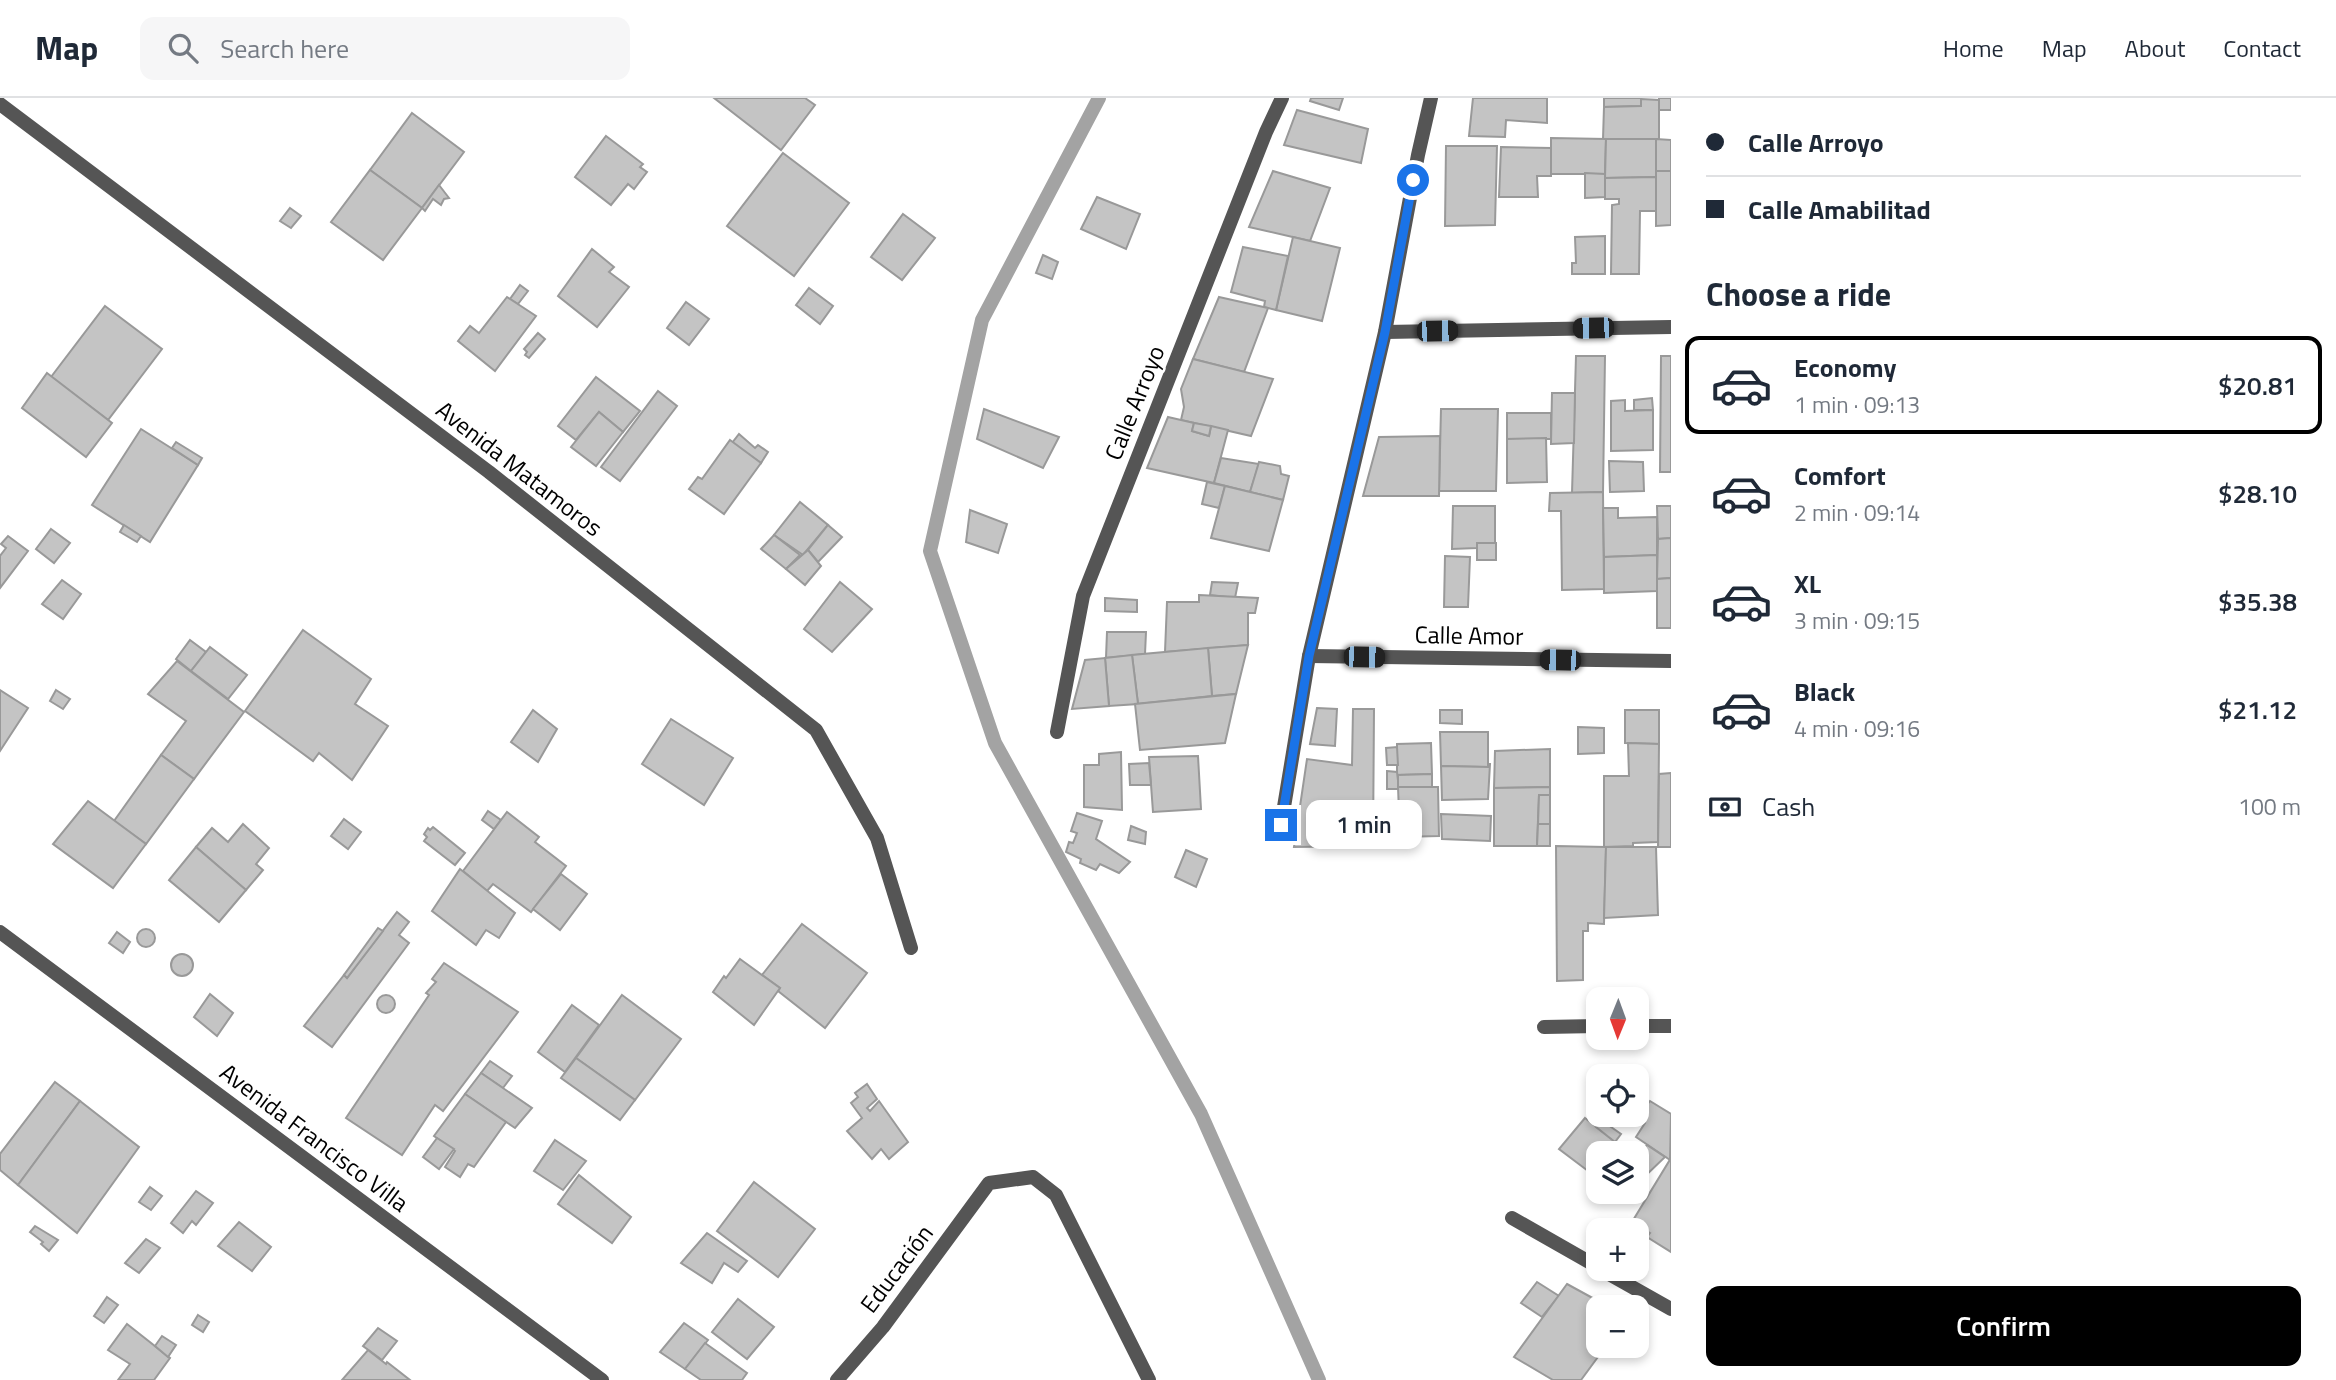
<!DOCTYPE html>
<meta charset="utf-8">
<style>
body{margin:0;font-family:"Titillium Web",sans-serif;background:#f6f6f7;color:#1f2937;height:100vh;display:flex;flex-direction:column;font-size:26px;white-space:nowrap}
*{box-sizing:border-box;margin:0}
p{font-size:23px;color:#747a83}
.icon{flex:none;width:38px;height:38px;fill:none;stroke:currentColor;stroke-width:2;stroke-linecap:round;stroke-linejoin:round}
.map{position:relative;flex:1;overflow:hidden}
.side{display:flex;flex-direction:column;background:#fff;width:665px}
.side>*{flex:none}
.banner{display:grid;align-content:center;height:154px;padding:0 35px;background:#fff}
.needle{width:46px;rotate:181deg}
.buttons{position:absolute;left:1586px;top:889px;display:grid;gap:14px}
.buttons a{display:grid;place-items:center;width:63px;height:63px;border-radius:14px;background:#fff;box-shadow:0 4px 10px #0003;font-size:35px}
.end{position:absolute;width:32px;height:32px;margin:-16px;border:9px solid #1a73e8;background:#fff;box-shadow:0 0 0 4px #fff}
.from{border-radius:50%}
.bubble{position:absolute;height:49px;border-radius:14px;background:#fff;box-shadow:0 4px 10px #0003;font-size:23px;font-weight:600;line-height:49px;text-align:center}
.car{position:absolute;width:21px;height:42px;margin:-21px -10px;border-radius:9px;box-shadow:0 0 5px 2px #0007;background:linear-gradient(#222 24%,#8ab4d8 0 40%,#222 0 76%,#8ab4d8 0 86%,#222 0)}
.banner b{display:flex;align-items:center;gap:24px;height:66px;font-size:26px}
.banner b+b{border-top:2px solid #e0e1e3}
.banner i{width:18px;height:18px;background:#1f2937}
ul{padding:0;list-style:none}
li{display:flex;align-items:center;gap:21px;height:98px;margin:0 14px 10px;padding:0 21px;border:4px solid transparent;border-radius:14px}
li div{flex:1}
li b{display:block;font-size:26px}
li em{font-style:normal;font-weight:600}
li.on{border-color:#000}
li>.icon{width:63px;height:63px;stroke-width:1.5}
h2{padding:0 35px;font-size:32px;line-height:84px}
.pay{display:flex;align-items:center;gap:18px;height:77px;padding:0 35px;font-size:26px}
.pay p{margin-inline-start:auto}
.cta{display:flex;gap:14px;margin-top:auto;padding:14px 35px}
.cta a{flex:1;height:80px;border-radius:14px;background:#000;color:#fff;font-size:28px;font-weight:600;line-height:80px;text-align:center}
header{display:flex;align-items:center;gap:42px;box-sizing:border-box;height:98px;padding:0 35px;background:#fff;border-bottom:2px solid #e0e1e3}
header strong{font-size:33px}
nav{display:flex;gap:38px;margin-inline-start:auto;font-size:24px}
.search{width:490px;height:63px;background:#f6f6f7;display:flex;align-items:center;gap:18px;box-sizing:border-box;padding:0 24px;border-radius:14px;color:#747a83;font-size:26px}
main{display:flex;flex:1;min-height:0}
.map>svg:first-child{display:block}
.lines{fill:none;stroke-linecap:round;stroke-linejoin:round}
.stream{stroke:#a3a3a3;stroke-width:14}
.building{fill:#c4c4c4;stroke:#999;stroke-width:2}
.street{stroke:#555;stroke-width:14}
.route{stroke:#1a73e8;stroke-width:9}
.labels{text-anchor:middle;stroke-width:5;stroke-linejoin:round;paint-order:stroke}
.street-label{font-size:24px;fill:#000;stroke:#fff}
</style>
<header>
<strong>Map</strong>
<div class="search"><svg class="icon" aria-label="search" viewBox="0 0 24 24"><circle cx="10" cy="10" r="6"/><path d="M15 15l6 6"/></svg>Search here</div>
<nav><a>Home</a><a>Map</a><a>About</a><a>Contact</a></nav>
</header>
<main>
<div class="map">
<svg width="1671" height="1282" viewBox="0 0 1671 1282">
<rect width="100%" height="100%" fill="#fff"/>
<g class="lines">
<polyline class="stream" points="1099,0 982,222 930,453 995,645 1201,1016 1319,1282"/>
</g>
<g class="building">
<polygon points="714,0 805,0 815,7 781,52"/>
<polygon points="1311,0 1343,0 1339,12 1310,3"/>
<polygon points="1473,0 1547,0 1547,25 1506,22 1505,39 1469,38"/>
<polygon points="1604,0 1641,0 1641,8 1604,9"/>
<rect x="1659" y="0" width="12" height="12"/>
<polygon points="1641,1 1659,2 1659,41 1603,41 1604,9 1641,8"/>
<polygon points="1297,12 1368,31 1361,65 1284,47"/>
<polygon points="412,15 464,54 422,110 370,72"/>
<polygon points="606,38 643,66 640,69 647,74 634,91 628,86 611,107 575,79"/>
<polygon points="1551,40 1606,41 1605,76 1551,76"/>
<polygon points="1606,41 1656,41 1656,79 1605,80"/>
<polygon points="1656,41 1671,42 1671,73 1656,73"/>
<polygon points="1446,48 1497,48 1495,127 1445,128"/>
<polygon points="1501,49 1551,50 1551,78 1537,78 1538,99 1499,99"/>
<polygon points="783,55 849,105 794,178 727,128"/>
<polygon points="370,72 422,110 383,162 331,124"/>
<polygon points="1273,73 1330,90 1310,143 1249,129"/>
<polygon points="1656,73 1671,73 1671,127 1656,128"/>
<polygon points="1585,75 1605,76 1605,99 1585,100"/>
<polygon points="1656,79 1656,113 1640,113 1639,176 1611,176 1612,107 1619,106 1619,101 1605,101 1605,80"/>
<polygon points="439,87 449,100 444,101 441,107 433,101 425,113 422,110"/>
<polygon points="1097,99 1140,116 1126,151 1081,131"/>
<polygon points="290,110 301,118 291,130 280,123"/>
<polygon points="903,116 935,140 902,182 871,159"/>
<polygon points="1605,138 1605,176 1572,176 1572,165 1576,165 1575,139"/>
<polygon points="1293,139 1340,150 1322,223 1276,212"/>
<polygon points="1243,149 1288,158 1276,212 1264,209 1265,203 1231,194"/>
<polygon points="592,151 614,169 609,174 629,189 597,229 558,198"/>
<polygon points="1043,157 1058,164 1052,181 1036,175"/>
<polygon points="520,187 528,193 518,206 510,201"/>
<polygon points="809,190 833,208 820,226 796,207"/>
<polygon points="507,199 536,218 495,273 458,243 470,228 479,235"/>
<polygon points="1219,199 1268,210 1244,274 1193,261"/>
<polygon points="686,204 709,221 689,247 667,230"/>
<polygon points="105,208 162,251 108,322 51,279"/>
<polygon points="538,235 545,241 529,260 525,257 527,254 524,251"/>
<polygon points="1576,258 1605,258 1603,394 1572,395"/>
<polygon points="1661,258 1671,258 1671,374 1660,374"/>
<polygon points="1193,261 1273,281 1251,338 1181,322 1184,309 1181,291"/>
<polygon points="47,275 112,325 86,359 22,310"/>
<polygon points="596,279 640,313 623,334 599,314 576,342 558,328"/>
<polygon points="658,293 677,308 620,383 601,369"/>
<polygon points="1552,295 1575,295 1574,345 1551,346"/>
<polygon points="1652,300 1653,312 1634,312 1634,302"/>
<polygon points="1625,302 1625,313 1653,312 1653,352 1611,353 1611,303"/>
<polygon points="984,311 1059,339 1043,370 977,341"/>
<polygon points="1441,311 1498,311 1496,393 1439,393"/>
<polygon points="599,314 623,334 596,368 571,349"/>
<rect x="1507" y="315" width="44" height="26"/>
<polygon points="1168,319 1194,325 1192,333 1209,338 1211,328 1228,332 1214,385 1147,370"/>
<polygon points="1194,325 1211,328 1209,338 1192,333"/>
<polygon points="141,331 198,367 150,444 92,407"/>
<polygon points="739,336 755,350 758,347 768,354 761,365 732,345"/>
<polygon points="1440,338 1439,398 1363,398 1379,339"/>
<polygon points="1546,340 1547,384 1507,385 1507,341"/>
<polygon points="730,342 761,365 724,416 689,391 698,379 702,381"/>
<polygon points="176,344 202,360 198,367 172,350"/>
<polygon points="1221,360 1259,366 1250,394 1214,385"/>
<polygon points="1609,363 1643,364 1644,393 1610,394"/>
<polygon points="1259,364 1280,368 1281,376 1289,378 1283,402 1250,394"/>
<polygon points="1207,384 1225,388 1219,410 1202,406"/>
<polygon points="1225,388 1283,402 1269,453 1211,440"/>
<polygon points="1603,394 1604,491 1562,492 1561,413 1549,413 1550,395"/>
<polygon points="800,404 828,427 803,457 774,437"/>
<polygon points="1453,408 1495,408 1495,445 1477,445 1477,450 1452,451"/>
<polygon points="1657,408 1671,408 1671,440 1658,441"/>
<polygon points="1603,410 1618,410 1618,420 1657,419 1657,457 1604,459"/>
<polygon points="970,412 1007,426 998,455 966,444"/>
<polygon points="124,427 141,438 137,444 120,434"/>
<polygon points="828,427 842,439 818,464 808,452"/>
<polygon points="51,431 70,445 54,465 36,451"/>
<polygon points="774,437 800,457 786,471 761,451"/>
<polygon points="8,438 28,453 0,490 0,458 6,450 1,446"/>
<polygon points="1671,440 1671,480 1657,481 1658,441"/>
<rect x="1477" y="445" width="19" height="17"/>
<polygon points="808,452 821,468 805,487 786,471"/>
<polygon points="1657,457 1657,493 1604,495 1604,459"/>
<polygon points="1445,458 1470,459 1468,509 1444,509"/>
<polygon points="1671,480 1671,530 1657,530 1657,481"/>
<polygon points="62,482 81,496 63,521 42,506"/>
<polygon points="840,484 872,511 832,554 804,531"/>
<polygon points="1212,484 1238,485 1235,500 1210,497"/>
<polygon points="1199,497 1258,500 1255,515 1248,515 1248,547 1165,554 1167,504 1199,504"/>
<polygon points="1105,500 1137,502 1137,514 1105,513"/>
<polygon points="303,532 371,581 355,606 388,628 352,682 319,655 313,663 245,613"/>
<polygon points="1107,534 1146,534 1145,556 1106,560"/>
<polygon points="190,542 206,554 191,573 176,561"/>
<polygon points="1248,547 1236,596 1212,598 1208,550"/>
<polygon points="210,549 247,577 228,601 191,573"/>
<polygon points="1208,550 1212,598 1138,606 1132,557"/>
<polygon points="1132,557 1138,606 1109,608 1105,560"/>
<polygon points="1105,560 1109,608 1072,611 1085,562"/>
<polygon points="177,563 244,614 194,681 161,657 186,623 148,596"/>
<polygon points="0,592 28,610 0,653"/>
<polygon points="56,592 70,601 63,611 50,603"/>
<polygon points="1236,596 1225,645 1140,652 1135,606"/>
<polygon points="1317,610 1337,611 1335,648 1310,646"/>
<polygon points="1353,611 1374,611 1373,748 1294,749 1307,661 1352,667"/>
<polygon points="533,612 557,631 538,664 511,644"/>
<polygon points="1440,612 1462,612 1462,626 1440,625"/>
<polygon points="1625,612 1659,612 1659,646 1625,645"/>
<polygon points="671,621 733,660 704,707 642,666"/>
<polygon points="1578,629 1604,630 1604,655 1578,656"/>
<polygon points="1440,634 1488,634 1488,669 1441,668"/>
<polygon points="1431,645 1432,676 1397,677 1397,646"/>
<polygon points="1628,645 1659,646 1658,744 1633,745 1633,748 1604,749 1604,678 1629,678"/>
<polygon points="1397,649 1398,667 1387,667 1386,650"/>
<polygon points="1550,651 1550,689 1494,690 1495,653"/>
<polygon points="1121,654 1122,712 1084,709 1084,667 1099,667 1099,656"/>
<polygon points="161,657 194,681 146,746 114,723"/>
<polygon points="1198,658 1201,711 1153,714 1149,659"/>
<polygon points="1149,665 1151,687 1130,687 1129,666"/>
<polygon points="1488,666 1490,666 1488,701 1442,702 1441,668 1488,669"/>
<polygon points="1387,673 1397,674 1399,691 1387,691"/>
<polygon points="1671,675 1671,749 1658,749 1659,676"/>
<polygon points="1432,676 1432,689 1398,689 1398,677"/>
<polygon points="1398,689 1438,689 1439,738 1400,739"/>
<polygon points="1550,689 1550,697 1539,697 1537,748 1494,748 1494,690"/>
<polygon points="1539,697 1550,697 1550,726 1538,726"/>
<polygon points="88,703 146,746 113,790 53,746"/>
<polygon points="488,713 501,722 494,731 482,722"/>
<polygon points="507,714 539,739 535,744 566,768 531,814 493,786 487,793 463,773"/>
<polygon points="1077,715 1102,723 1096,741 1130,764 1119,775 1100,766 1096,772 1080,765 1081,761 1066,754 1069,744 1073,745 1077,735 1071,733"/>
<polygon points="1441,716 1491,718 1490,743 1442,741"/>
<polygon points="344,721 361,734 348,751 331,738"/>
<polygon points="243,726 269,750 256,766 263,772 246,792 196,749 212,730 228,744"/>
<polygon points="1538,726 1550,726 1550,748 1537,748"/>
<polygon points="1131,728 1146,734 1145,746 1128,742"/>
<polygon points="433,729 465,755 455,767 424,743 427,739 424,736 428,730 430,732"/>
<polygon points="1556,748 1606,749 1604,826 1588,825 1588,833 1583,833 1583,882 1557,883"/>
<polygon points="196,749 246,792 219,824 169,782"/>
<polygon points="1606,749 1656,749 1658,817 1604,820"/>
<polygon points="1186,752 1207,761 1196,789 1175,779"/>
<polygon points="460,771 515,815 499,840 486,832 476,847 432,813"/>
<polygon points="561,776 587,796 560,832 533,811"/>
<polygon points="397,814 409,824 399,837 409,845 332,949 304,928 344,877 347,880"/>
<polygon points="802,826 867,875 825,930 778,893 780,890 762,877"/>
<polygon points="378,830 383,833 347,880 344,877"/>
<circle cx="146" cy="840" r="9"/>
<polygon points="117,834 130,844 123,855 109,845"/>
<circle cx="182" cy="867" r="11"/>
<polygon points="740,861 780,890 754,927 713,894 724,878 726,880"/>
<polygon points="444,865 518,914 443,1013 435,1007 402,1057 346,1020 429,897 426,895 436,884 432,881"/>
<polygon points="210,896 233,915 217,938 194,919"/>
<circle cx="386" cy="906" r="9"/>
<polygon points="622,897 681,941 635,1002 576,960"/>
<polygon points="572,907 599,927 565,974 538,954"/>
<polygon points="576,960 635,1002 620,1022 561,980"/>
<polygon points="490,963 512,978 503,990 481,975"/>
<polygon points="481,975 532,1010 515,1030 465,996"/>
<polygon points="55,984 80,1003 18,1087 0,1072 0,1056"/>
<polygon points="867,986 877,1001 867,1010 870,1013 879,1003 908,1044 889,1061 881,1051 872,1061 847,1033 862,1020 851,1005 858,999 855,995"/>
<polygon points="465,996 506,1024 474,1069 468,1066 460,1079 445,1069 455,1053 434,1038"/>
<polygon points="80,1003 139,1049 77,1135 18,1087"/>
<polygon points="1650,1003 1671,1016 1670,1062 1636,1039 1645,1025 1637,1020"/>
<polygon points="1585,1020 1616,1044 1608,1055 1598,1055 1598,1069 1592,1076 1559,1051"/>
<polygon points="1601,1022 1621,1036 1615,1044 1596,1029"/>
<polygon points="437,1040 454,1051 439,1071 423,1059"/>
<polygon points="555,1042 586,1063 563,1092 534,1073"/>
<polygon points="1647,1047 1665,1059 1641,1082 1636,1077 1636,1057"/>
<polygon points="1671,1060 1671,1154 1647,1139 1650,1135 1632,1124"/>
<polygon points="579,1077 631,1119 612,1145 558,1106"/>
<polygon points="754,1084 815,1131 778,1179 717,1133"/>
<polygon points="150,1089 162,1098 151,1112 139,1104"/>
<polygon points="196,1093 213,1105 196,1127 192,1123 183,1135 171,1125"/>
<polygon points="239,1124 271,1149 252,1173 218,1148"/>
<polygon points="35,1128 58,1142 49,1153 41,1146 43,1144 30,1134"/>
<polygon points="707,1135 747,1163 738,1174 724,1165 712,1185 681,1165"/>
<polygon points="146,1141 160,1150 139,1175 125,1165"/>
<polygon points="1537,1184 1559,1198 1542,1219 1521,1205"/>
<polygon points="1567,1186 1609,1209 1598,1209 1598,1248 1606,1248 1581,1282 1553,1282 1514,1259"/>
<polygon points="107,1199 118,1207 104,1225 94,1218"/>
<polygon points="738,1201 774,1229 747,1261 712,1234"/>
<polygon points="198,1217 209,1224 203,1234 192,1227"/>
<polygon points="684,1225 708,1242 685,1271 660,1254"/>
<polygon points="127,1226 170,1260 154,1282 118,1282 130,1266 108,1252"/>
<polygon points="378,1230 397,1243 382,1262 363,1248"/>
<polygon points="162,1238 176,1247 168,1259 155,1248"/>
<polygon points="705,1245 747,1275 742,1282 701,1282 685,1271"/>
<polygon points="368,1252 386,1266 387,1264 410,1282 342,1282"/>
</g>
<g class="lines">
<g class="street">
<polyline points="0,6 489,374 816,632 877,740 911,850"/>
<polyline points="1385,234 1671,229"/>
<polyline points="1309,558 1671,563"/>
<polyline points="1057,634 1083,498 1266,34 1282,0"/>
<polyline points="1281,727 1309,558 1385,234 1418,57 1431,0"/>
<polyline points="0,834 602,1282"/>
<polyline points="1636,928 1671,928"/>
<polyline points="1544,929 1598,928"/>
<polyline points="1512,1120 1598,1169"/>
<polyline points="1600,1171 1671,1211"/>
<polyline points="837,1282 883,1229 989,1085 1033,1079 1056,1097 1149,1282"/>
</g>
</g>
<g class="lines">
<polyline class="route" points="1281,727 1309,558 1385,234 1413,82"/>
</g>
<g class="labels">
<g class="street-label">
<text transform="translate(1135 305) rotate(-68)" y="8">Calle Arroyo</text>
<text transform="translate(519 371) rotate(38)" y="8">Avenida Matamoros</text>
<text transform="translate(1469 538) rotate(1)" y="8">Calle Amor</text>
<text transform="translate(314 1040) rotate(37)" y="8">Avenida Francisco Villa</text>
<text transform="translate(897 1171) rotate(-53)" y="8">Educación</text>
</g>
</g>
</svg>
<div class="buttons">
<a><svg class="needle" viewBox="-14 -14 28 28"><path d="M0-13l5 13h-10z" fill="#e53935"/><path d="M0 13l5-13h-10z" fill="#747a83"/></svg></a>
<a><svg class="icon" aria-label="locate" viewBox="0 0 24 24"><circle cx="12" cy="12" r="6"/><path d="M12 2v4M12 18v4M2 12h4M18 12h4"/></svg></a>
<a><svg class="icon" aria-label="layers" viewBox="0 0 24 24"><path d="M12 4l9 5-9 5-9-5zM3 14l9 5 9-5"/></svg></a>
<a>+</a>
<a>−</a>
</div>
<i class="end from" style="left:1413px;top:82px"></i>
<i class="end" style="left:1281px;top:727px"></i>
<div class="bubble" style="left:1306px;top:702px;width:116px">1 min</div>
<i class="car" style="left:1593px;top:230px;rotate:269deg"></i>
<i class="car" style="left:1437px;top:233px;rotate:89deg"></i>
<i class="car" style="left:1364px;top:559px;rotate:91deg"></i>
<i class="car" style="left:1560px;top:562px;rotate:271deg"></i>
</div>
<section class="side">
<div class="banner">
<b><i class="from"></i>Calle Arroyo</b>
<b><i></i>Calle Amabilitad</b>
</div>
<h2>Choose a ride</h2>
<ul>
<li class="on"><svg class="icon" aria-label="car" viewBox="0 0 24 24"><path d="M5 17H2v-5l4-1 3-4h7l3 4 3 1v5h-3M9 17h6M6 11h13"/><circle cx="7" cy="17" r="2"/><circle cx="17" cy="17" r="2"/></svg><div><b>Economy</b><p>1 min · 09:13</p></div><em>$20.81</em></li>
<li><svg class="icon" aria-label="car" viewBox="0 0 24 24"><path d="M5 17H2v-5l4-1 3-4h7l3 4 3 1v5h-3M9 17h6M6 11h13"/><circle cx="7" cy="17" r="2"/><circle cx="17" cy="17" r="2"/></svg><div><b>Comfort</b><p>2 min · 09:14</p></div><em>$28.10</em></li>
<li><svg class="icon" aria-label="car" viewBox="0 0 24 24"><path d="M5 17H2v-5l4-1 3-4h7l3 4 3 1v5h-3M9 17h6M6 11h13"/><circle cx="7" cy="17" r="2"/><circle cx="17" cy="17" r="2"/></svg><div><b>XL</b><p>3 min · 09:15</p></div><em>$35.38</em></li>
<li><svg class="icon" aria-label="car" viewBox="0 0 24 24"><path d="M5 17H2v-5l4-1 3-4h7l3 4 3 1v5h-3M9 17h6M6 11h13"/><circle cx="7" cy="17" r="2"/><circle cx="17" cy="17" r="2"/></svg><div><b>Black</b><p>4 min · 09:16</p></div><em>$21.12</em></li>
</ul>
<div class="pay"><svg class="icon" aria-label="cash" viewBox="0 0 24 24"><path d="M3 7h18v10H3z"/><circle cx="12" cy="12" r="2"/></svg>Cash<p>100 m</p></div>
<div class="cta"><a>Confirm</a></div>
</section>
</main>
